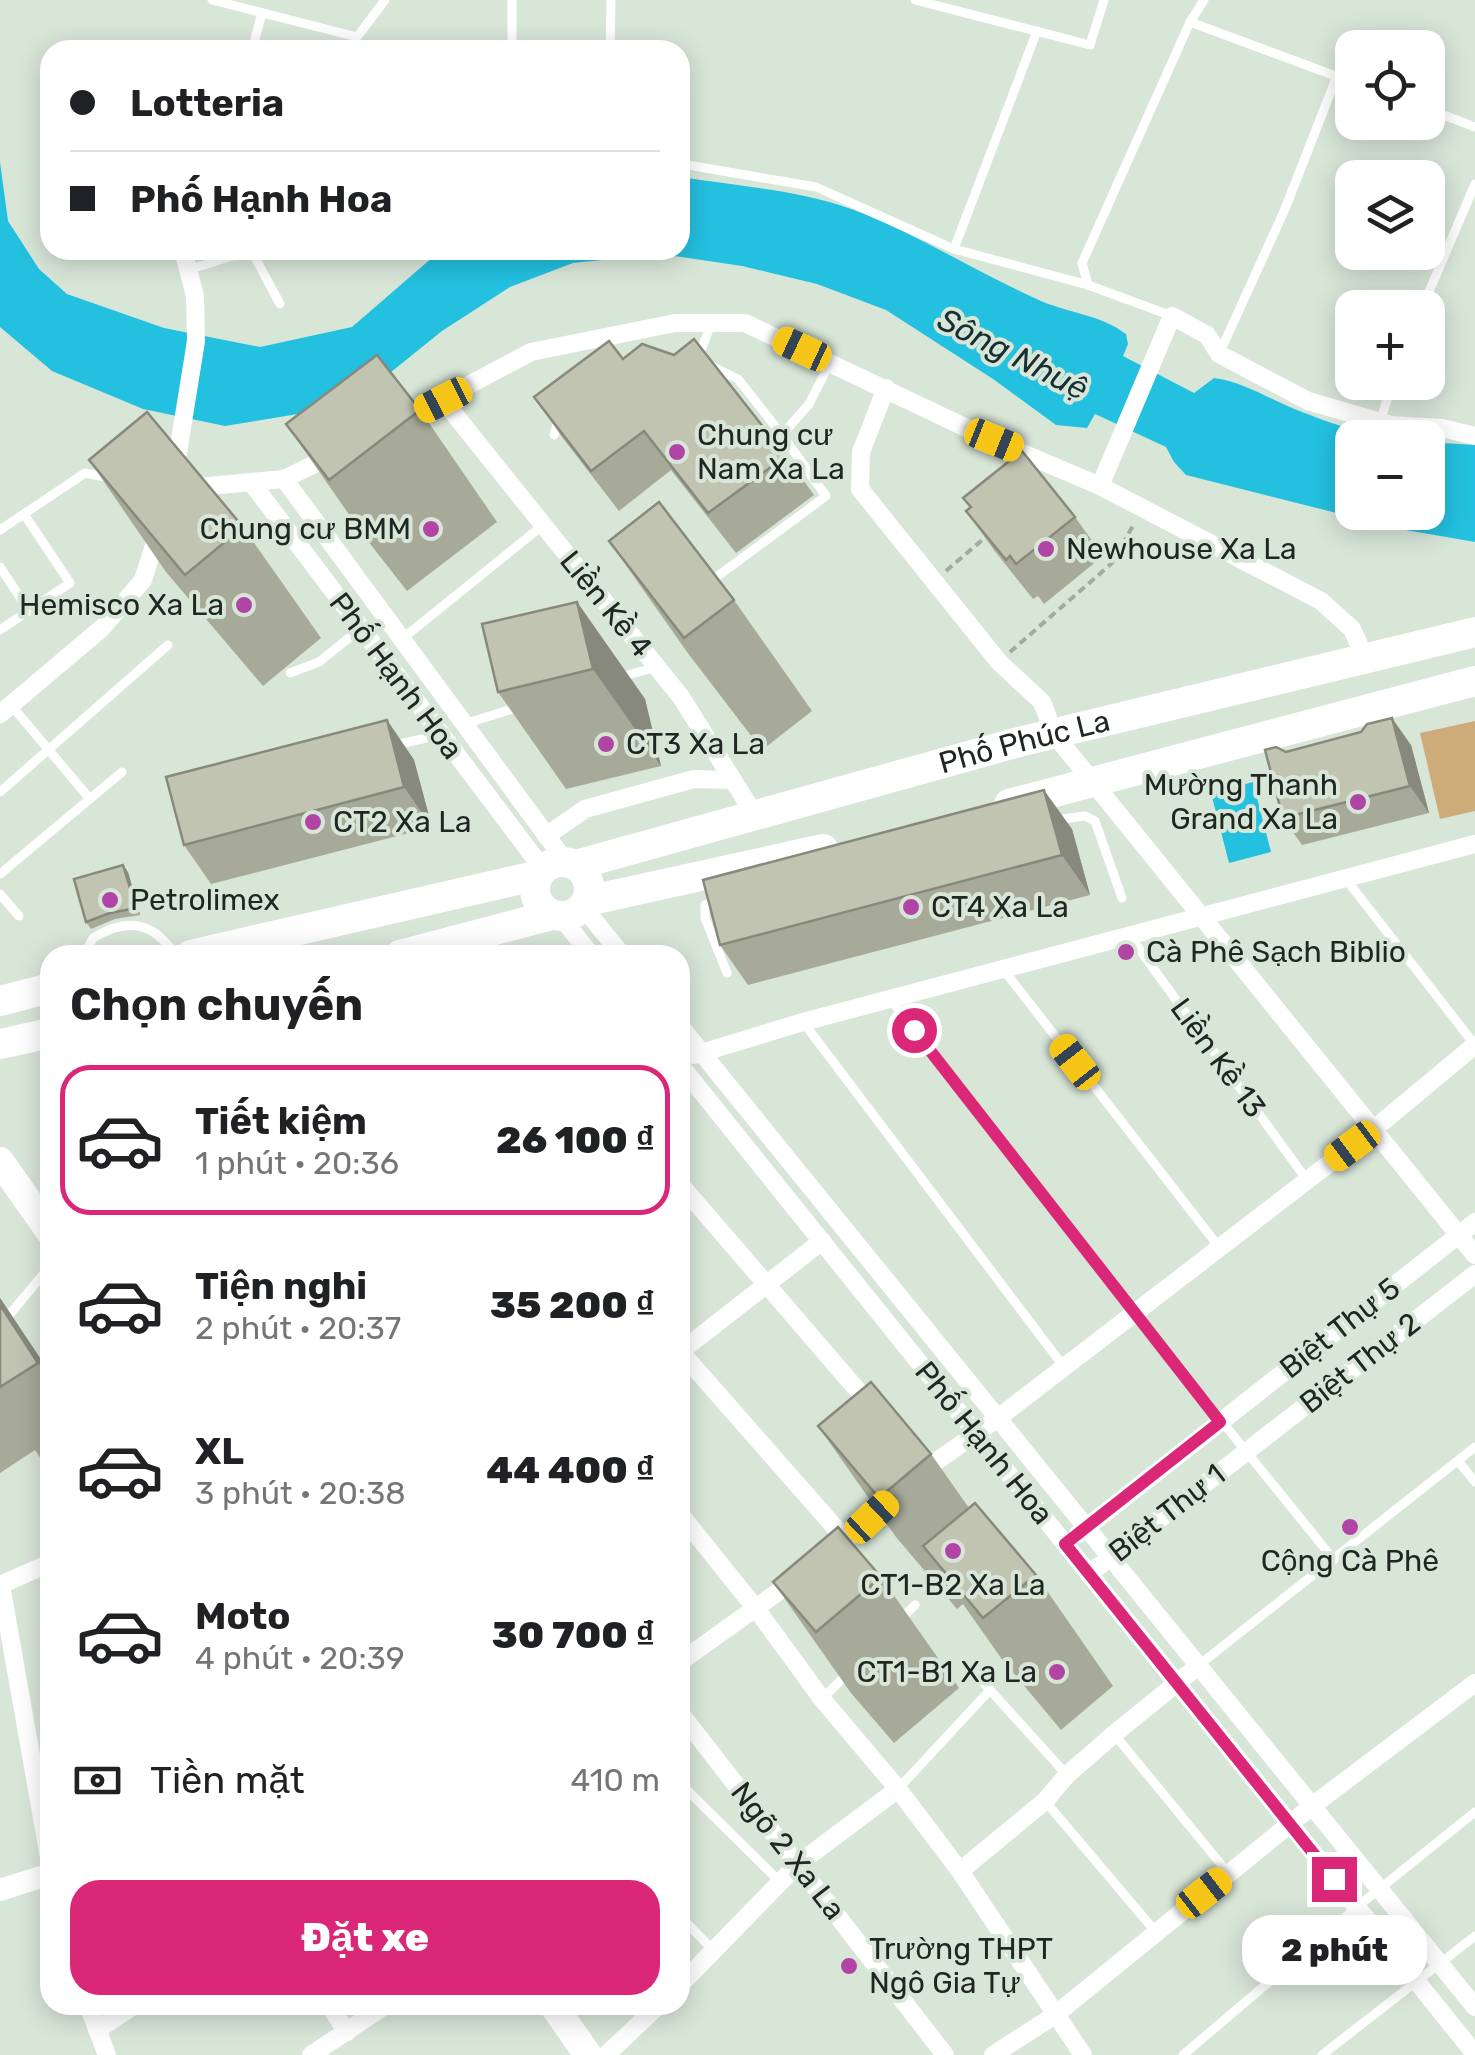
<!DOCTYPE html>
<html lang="vi">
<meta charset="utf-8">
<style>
body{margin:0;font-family:Rubik,sans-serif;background:#f6f6f6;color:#202124;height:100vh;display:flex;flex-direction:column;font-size:38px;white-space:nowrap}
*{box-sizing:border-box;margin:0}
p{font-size:32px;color:#757577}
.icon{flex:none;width:55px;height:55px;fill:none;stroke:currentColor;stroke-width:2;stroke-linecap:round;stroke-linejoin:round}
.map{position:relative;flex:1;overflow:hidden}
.sheet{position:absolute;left:40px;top:945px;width:650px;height:1070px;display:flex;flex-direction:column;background:#fff;border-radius:30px;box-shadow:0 5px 25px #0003}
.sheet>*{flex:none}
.banner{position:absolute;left:40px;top:40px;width:650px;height:220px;border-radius:30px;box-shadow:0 5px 25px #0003;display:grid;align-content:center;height:220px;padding:0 30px;background:#fff}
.controls{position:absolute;left:1335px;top:30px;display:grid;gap:20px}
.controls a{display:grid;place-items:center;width:110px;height:110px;border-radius:20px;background:#fff;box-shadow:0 5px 25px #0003;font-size:50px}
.end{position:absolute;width:45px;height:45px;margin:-22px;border:12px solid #db2777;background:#fff;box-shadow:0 0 0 5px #fff}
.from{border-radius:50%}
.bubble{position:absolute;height:70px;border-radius:30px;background:#fff;box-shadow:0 5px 25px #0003;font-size:32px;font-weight:800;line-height:70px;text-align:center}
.car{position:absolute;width:30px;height:60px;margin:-30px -15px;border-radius:12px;box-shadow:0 0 8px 2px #0007;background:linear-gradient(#f5c518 24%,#345 0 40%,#f5c518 0 76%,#345 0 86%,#f5c518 0)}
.banner b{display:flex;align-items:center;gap:35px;height:95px;font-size:38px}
.banner b+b{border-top:2px solid #e0e0e0}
.banner i{width:25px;height:25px;background:#202124}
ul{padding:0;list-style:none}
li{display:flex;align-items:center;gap:30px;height:150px;margin:0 20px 15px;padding:0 10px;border:5px solid transparent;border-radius:30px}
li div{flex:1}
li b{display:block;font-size:38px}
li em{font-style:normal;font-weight:800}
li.on{border-color:#db2777}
li>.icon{width:90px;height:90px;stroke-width:1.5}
h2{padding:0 30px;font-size:45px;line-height:120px}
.pay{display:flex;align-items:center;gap:25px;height:110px;padding:0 30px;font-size:38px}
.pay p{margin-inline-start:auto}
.cta{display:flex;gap:20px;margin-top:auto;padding:20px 30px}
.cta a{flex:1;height:115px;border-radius:30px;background:#db2777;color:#fff;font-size:40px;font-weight:800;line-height:115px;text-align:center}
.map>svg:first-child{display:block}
.pitch{fill:#ceac7a}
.water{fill:#24c0e0}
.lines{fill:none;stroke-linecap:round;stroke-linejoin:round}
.path{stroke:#a0aca1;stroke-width:4;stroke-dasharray:8 5;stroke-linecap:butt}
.service{stroke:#fff;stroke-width:9}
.minor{stroke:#fff;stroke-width:18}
.tertiary{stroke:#fff;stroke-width:22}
.primary{stroke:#fff;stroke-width:28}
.trunk{stroke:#fff;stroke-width:30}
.wall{fill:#a7a999}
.shaded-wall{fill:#88897d}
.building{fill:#c2c4b2;stroke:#88897d;stroke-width:2.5}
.route{stroke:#db2777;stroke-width:12}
.poi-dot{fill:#b145a6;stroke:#d8e6d8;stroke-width:4}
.labels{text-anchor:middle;stroke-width:8;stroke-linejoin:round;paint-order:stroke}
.poi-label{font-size:30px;fill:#202621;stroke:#d8e6d8;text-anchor:start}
.street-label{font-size:30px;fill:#202621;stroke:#d8e6d8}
.water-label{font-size:32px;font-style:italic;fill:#172e34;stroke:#d8e6d8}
</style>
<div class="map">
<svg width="1475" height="2055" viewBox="0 0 1475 2055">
<rect width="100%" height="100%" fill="#d8e6d8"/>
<polygon class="pitch" points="1475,721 1475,811 1440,819 1420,733"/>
<g class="water">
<path d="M0,162L8,221L39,269L67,294L164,328L260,347L352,327L441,250H680V177C737,186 800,190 854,210C919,235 978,273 1041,301C1069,313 1101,315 1126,334L1128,344L1123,356L1194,393L1214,378C1245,382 1272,401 1302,412C1330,423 1362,434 1392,437L1352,438V512H1428V442L1475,445V542L1400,529L1186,475L1174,462L1166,447L1095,414L1087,428L1056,425L993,379L886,310L817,284L742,266L661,254L573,263L510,287L442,331L375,385L304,413L225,426L143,409L52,371L0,327Z"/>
<polygon points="1253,782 1271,852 1229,863 1211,793"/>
</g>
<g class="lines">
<g class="path">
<polyline points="946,571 988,535"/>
<polyline points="1010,652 1111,564 1134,524"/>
</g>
<g class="service">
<polyline points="212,0 357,37 385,0"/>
<polyline points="915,0 1090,45 1104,0"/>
<polyline points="1190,22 1352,82"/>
<polyline points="252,50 262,13"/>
<polyline points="512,50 512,0"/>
<polyline points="610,50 611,0"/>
<polyline points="1428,109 1475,127"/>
<polyline points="682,164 816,187 954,249 1088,285 1172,316"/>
<polyline points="954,249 1037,31"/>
<polyline points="251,250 280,304"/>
<polyline points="188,270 251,250"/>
<polyline points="1088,285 1082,263 1190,22 1204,0"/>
<polyline points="1422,308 1475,184"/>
<polyline points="1220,352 1285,209 1337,76"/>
<polyline points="699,356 711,324"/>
<polyline points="709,365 738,379 782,435 809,404 829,365"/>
<polyline points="1380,421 1393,382"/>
<polyline points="554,435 559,418"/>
<polyline points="0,530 85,473 110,478"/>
<polyline points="0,567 29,611"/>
<polyline points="707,584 826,496 782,435"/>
<polyline points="0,630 70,583 24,514"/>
<polyline points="402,639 543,525"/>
<polyline points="290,673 319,662 360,629"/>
<polyline points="621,677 656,667"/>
<polyline points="11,705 90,799"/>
<polyline points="464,724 519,707"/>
<polyline points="395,745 440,735"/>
<polyline points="0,792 168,645"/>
<polyline points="1055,820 1085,816 1095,821 1122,898"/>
<polyline points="0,874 122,772"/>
<polyline points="1345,878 1475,1045"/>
<polyline points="0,894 19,916"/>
<polyline points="719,901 705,905 705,918 727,973"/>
<polyline points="1129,935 1307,1180"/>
<path d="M84,955L93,938C127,917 154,922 175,955"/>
<polyline points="1003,969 1219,1247"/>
<polyline points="890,999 1134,1313 1334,1560"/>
<polyline points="803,1022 1064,1367"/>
<polyline points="0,1326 50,1266"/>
<polyline points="1458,1461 1475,1482"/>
<polyline points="901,1619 915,1605"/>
<polyline points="1199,1665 1475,1447"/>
<polyline points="970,1668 1067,1775"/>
<polyline points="822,1699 848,1673"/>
<polyline points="1114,1734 1229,1874"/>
<polyline points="680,1783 780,1882"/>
<polyline points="898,1789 990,1690"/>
<polyline points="1045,1801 1155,1931"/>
<polyline points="680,1916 713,1950"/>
<polyline points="1183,2055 1357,1907 1475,1812"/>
<polyline points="1322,2055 1475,1936"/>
</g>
<g class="minor">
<polyline points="886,388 861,452 860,489 999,662 1042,702 1054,734 1475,1255"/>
<polyline points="443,400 681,697 756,817"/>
<polyline points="399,422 531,352 675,323 745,323 994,441 1100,486 1321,601 1352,629 1366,660"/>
<polyline points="175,471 196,341 195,296 183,250"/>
<polyline points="284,479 566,862"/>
<polyline points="251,482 543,869"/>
<polyline points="1100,486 1172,316 1207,335 1219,354 1308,401 1391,425 1442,428 1475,436"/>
<polyline points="188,488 284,479 335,454"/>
<polyline points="0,714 102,628 143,580 159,530"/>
<polyline points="546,836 585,809 694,779 732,780"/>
<polyline points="583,907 622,955"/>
<polyline points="561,917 591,955"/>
<polyline points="680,1026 1475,2007"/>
<polyline points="694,1055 803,1022 1475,844"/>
<polyline points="680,1065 1475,2054"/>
<polyline points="680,1184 872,1407"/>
<polyline points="680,1351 847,1541"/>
<polyline points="680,1352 822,1241"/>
<polyline points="917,1475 998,1418 1374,1129 1475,1045"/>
<polyline points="680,1514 757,1610 822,1699 898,1789 960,1871 1083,2055"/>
<polyline points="1078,1534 1475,1222"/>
<polyline points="832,1552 894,1496"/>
<polyline points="1089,1574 1475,1274"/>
<polyline points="0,1585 50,1563"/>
<polyline points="1,1585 50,1863"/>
<polyline points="680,1662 799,1577"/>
<polyline points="680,1690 681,1714 945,2055"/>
<polyline points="960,1871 1045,1801 1067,1775 1114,1734 1198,1666"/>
<polyline points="680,1985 798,1864 898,1789"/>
<polyline points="88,2005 107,2055"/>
<polyline points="329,2005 347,2032"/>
<polyline points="97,2030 135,2005"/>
<polyline points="311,2055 386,2005"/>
<polyline points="606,2055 659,2005"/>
<polyline points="993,2055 1055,2015 1312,1806 1475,1683"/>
</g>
<polyline class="tertiary" points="0,1890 50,1874"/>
<g class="primary">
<polyline points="0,1161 50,1232"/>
<polyline points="553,2005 588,2055"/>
</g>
<g class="trunk">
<polyline points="1009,804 1475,681"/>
<circle cx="562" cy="889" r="27"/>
<path id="s1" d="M576,865L1019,742L1475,632"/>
<polyline points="587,901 823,849"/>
<polyline points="190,955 539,875"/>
<polyline points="400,955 552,915"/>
<polyline points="0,1001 50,988"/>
<polyline points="0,1044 50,1033"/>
</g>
</g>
<g class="wall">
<polygon points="623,359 786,456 814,495 736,553 671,470 619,511 562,437 534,397"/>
<polygon points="420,410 497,522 407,591 364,536 286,424"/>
<polygon points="89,460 243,527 321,638 263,686 166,572"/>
<polygon points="963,498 1075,517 1103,556 1044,604 1038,596 1033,599 994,550 966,511 970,508"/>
<polygon points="609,541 734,600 812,711 762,750 687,652"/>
<polygon points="577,602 645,699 661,766 566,789 498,692"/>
<polygon points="387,720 414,760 432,827 211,884 184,845"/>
<polygon points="1411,745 1429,813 1302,845 1283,818"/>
<polygon points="1072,829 1090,895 748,985 720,945"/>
<polygon points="128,872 140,915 115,919 91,929 86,922"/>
<polygon points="0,1298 50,1373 50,1472 35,1450 0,1473"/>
<polygon points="818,1426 931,1454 969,1508 1036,1575 1113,1686 1061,1730 1001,1658 963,1604 957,1609 896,1537"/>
<polygon points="881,1577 959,1688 894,1743 851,1693 773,1582"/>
</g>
<g class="shaded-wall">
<polygon points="577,602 645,699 661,766 593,669"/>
<polygon points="1392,718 1411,745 1429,813 1410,786"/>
<polygon points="387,720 414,760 432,827 404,787"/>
<polygon points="1044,790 1072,829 1090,895 1062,855"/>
<polygon points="123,865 128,872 140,915 136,908"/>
<polygon points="0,1298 50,1373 50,1380 0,1305"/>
</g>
<g class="building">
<polygon points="694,339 786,456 708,513 644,431 591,471 534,397 609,341 623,359 642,344 674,355"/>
<polygon points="377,355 420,410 329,480 286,424"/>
<polygon points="147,412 243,527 185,575 89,460"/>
<polygon points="1022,451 1075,517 1016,564 1010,556 1006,560 966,511 971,507 963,498"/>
<polygon points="659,502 734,600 684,638 609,541"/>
<polygon points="577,602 593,669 498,692 482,624"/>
<polygon points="1392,718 1410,786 1283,818 1265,750 1276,747 1286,752 1361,732 1367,724"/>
<polygon points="387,720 404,787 184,845 166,777"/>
<polygon points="1044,790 1062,855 720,945 703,880"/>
<polygon points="123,865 136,908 110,913 86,922 74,879"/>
<polygon points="0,1305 38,1363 0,1387"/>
<polygon points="871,1382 931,1454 879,1498 818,1426"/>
<polygon points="975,1503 1036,1575 983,1618 923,1546"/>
<polygon points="838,1527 881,1577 816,1632 773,1582"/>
</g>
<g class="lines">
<polyline class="route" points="914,1030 1220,1422 1065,1544 1334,1879"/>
</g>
<g class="poi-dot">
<circle cx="677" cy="452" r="10"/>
<circle cx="431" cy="529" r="10"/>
<circle cx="1046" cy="549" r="10"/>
<circle cx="244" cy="605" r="10"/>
<circle cx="606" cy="744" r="10"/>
<circle cx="1358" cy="802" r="10"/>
<circle cx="313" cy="822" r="10"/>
<circle cx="110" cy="900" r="10"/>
<circle cx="911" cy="907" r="10"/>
<circle cx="1126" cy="952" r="10"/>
<circle cx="1350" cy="1527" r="10"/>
<circle cx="953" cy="1551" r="10"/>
<circle cx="1057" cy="1672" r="10"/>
<circle cx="849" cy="1966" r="10"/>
</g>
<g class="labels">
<g class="poi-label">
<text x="697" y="445">Chung cư<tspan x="697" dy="34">Nam Xa La</tspan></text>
<text x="411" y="539" text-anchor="end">Chung cư BMM</text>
<text x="1066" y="559">Newhouse Xa La</text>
<text x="224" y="615" text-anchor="end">Hemisco Xa La</text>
<text x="626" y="754">CT3 Xa La</text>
<text x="1338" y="795" text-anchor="end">Mường Thanh<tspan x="1338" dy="34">Grand Xa La</tspan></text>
<text x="333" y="832">CT2 Xa La</text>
<text x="130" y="910">Petrolimex</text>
<text x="931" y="917">CT4 Xa La</text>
<text x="1146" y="962">Cà Phê Sạch Biblio</text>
<text x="1350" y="1571" text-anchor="middle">Cộng Cà Phê</text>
<text x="953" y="1595" text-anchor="middle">CT1-B2 Xa La</text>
<text x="1037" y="1682" text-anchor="end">CT1-B1 Xa La</text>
<text x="869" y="1959">Trường THPT<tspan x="869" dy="34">Ngô Gia Tự</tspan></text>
</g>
<g class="street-label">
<text transform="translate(606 604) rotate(51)" y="10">Liền Kề 4</text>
<text transform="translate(396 676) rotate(53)" y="10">Phố Hạnh Hoa</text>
<text dy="10" stroke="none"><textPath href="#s1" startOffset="465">Phố Phúc La</textPath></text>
<text transform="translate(1218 1058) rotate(54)" y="10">Liền Kề 13</text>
<text transform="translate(1340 1328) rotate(-38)" y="10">Biệt Thự 5</text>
<text transform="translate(1360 1363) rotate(-38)" y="10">Biệt Thự 2</text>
<text transform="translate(984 1443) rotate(51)" y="10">Phố Hạnh Hoa</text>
<text transform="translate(1167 1513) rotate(-38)" y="10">Biệt Thự 1</text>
<text transform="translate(788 1851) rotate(52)" y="10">Ngõ 2 Xa La</text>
</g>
<g class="water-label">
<text transform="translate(1013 354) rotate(27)" y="11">Sông Nhuệ</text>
</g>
</g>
</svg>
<div class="controls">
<a><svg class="icon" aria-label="locate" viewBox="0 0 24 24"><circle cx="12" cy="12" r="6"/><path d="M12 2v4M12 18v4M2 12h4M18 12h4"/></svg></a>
<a><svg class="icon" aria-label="layers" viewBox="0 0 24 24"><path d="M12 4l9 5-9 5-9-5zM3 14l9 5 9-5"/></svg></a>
<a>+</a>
<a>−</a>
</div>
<i class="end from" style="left:914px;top:1030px"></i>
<i class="end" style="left:1334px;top:1879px"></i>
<div class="bubble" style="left:1242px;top:1915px;width:185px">2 phút</div>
<i class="car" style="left:802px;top:349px;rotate:295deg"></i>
<i class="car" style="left:443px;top:400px;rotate:243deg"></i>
<i class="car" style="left:994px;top:440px;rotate:112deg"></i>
<i class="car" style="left:1075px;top:1062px;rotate:322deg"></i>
<i class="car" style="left:1352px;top:1146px;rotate:233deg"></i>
<i class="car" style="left:872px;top:1517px;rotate:47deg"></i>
<i class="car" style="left:1204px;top:1893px;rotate:52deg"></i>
<div class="banner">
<b><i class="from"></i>Lotteria</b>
<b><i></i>Phố Hạnh Hoa</b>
</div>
<section class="sheet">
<h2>Chọn chuyến</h2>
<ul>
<li class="on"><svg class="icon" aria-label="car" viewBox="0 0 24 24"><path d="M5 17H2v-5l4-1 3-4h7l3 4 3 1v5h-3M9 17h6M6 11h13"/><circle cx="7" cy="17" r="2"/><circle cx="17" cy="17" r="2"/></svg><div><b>Tiết kiệm</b><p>1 phút · 20:36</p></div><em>26 100 ₫</em></li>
<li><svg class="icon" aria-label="car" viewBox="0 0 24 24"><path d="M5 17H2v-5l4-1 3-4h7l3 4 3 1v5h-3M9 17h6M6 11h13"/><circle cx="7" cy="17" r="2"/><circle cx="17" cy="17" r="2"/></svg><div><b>Tiện nghi</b><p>2 phút · 20:37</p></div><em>35 200 ₫</em></li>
<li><svg class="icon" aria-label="car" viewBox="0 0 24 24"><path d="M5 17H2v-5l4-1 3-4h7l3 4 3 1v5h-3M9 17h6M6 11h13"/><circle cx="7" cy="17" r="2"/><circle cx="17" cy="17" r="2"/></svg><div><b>XL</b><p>3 phút · 20:38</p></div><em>44 400 ₫</em></li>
<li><svg class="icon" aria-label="car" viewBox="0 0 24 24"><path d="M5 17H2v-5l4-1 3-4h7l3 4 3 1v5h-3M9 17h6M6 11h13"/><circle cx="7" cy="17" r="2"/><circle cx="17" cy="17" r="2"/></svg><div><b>Moto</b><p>4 phút · 20:39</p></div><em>30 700 ₫</em></li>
</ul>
<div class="pay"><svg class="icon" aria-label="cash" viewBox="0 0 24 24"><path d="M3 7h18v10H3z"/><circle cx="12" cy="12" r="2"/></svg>Tiền mặt<p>410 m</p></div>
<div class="cta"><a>Đặt xe</a></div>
</section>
</div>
